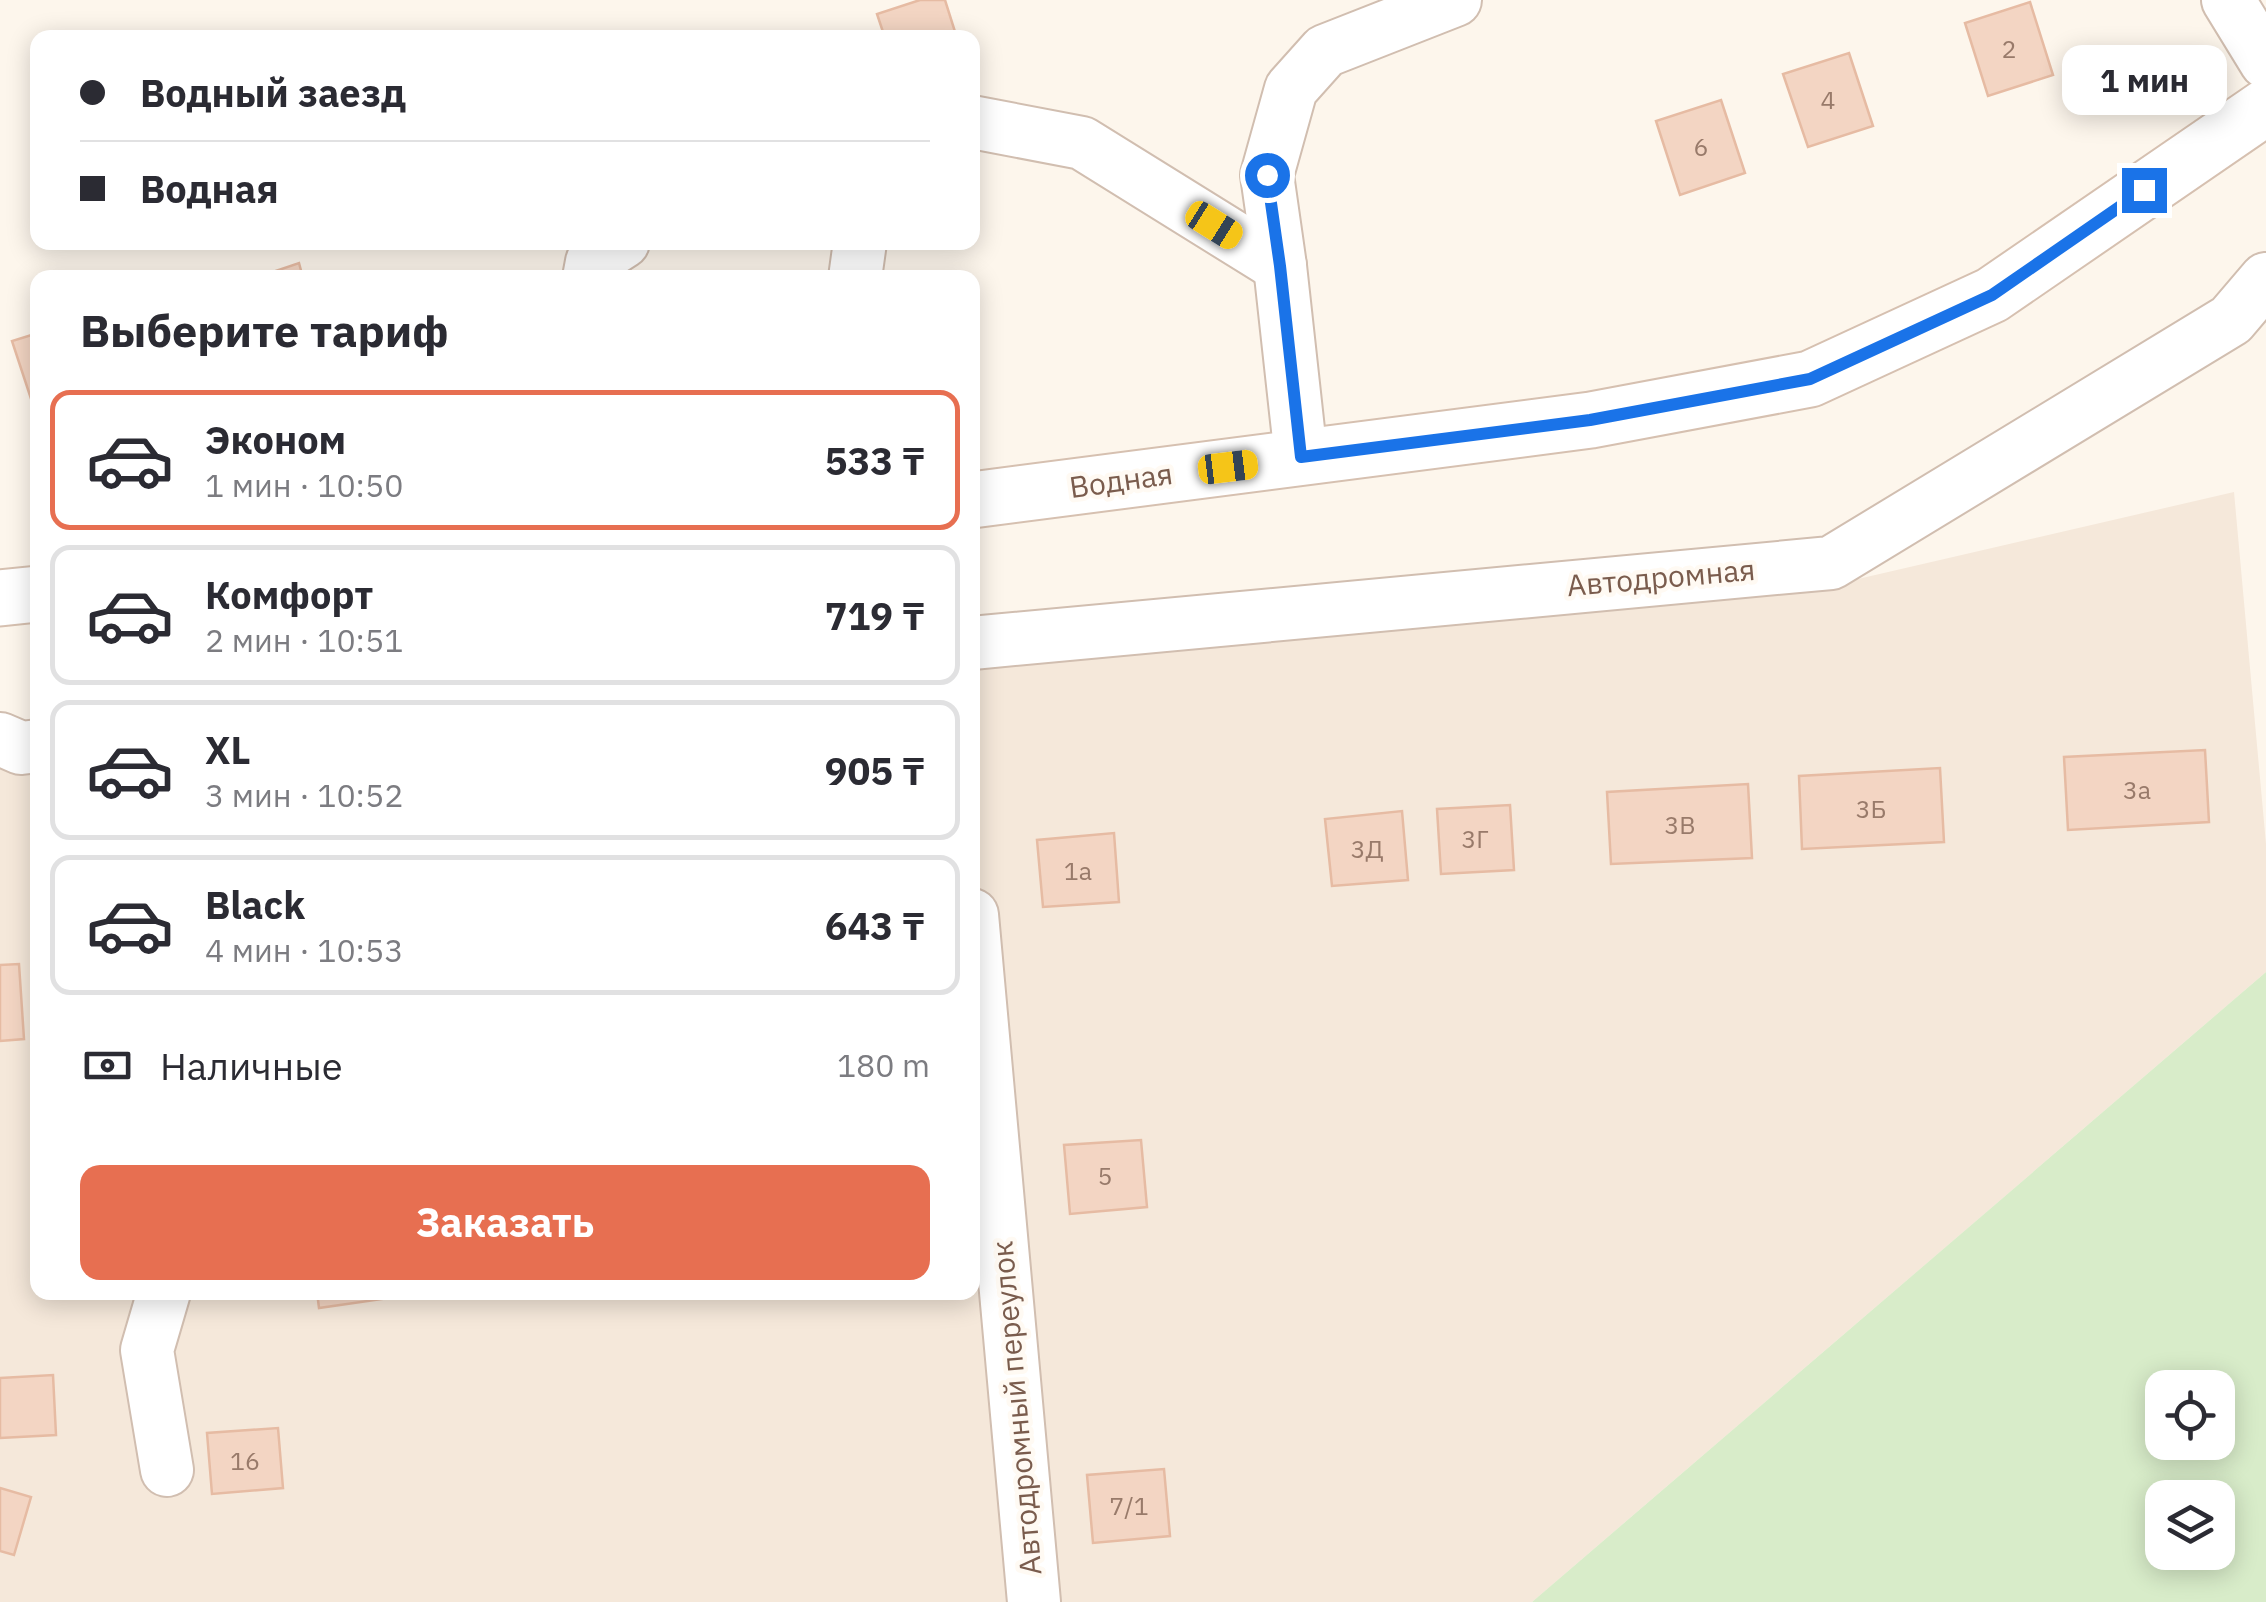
<!DOCTYPE html>
<html lang="ru">
<meta charset="utf-8">
<style>
body{margin:0;font-family:"IBM Plex Sans",sans-serif;background:#f7f7f7;color:#2b2b33;height:100vh;display:flex;flex-direction:column;font-size:38px;white-space:nowrap}
*{box-sizing:border-box;margin:0}
p{font-size:32px;color:#7c7c81}
.icon{flex:none;width:55px;height:55px;fill:none;stroke:currentColor;stroke-width:2;stroke-linecap:round;stroke-linejoin:round}
.map{position:relative;flex:1;overflow:hidden}
.sheet{position:absolute;left:30px;top:270px;width:950px;height:1030px;display:flex;flex-direction:column;background:#fff;border-radius:20px;box-shadow:0 5px 25px #0003}
.sheet>*{flex:none}
.hud{position:absolute;left:30px;top:30px;width:950px;height:220px;border-radius:20px;box-shadow:0 5px 25px #0003;display:grid;align-content:center;height:220px;padding:0 50px;background:#fff}
.buttons{position:absolute;left:2145px;top:1370px;display:grid;gap:20px}
.buttons a{display:grid;place-items:center;width:90px;height:90px;border-radius:20px;background:#fff;box-shadow:0 5px 25px #0003;font-size:50px}
.end{position:absolute;width:45px;height:45px;margin:-22px;border:12px solid #1a73e8;background:#fff;box-shadow:0 0 0 5px #fff}
.from{border-radius:50%}
.bubble{position:absolute;height:70px;border-radius:20px;background:#fff;box-shadow:0 5px 25px #0003;font-size:32px;font-weight:800;line-height:70px;text-align:center}
.car{position:absolute;width:30px;height:60px;margin:-30px -15px;border-radius:12px;box-shadow:0 0 8px 2px #0007;background:linear-gradient(#f5c518 24%,#345 0 40%,#f5c518 0 76%,#345 0 86%,#f5c518 0)}
.hud b{display:flex;align-items:center;gap:35px;height:95px;font-size:38px}
.hud b+b{border-top:2px solid #e1e1e2}
.hud i{width:25px;height:25px;background:#2b2b33}
ul{padding:0;list-style:none}
li{display:flex;align-items:center;gap:30px;height:140px;margin:0 20px 15px;padding:0 30px;border:5px solid #e1e1e2;border-radius:20px}
li div{flex:1}
li b{display:block;font-size:38px}
li em{font-style:normal;font-weight:800}
li.active{border-color:#e76f51}
li>.icon{width:90px;height:90px;stroke-width:1.5}
h2{padding:0 50px;font-size:45px;line-height:120px}
.pay{display:flex;align-items:center;gap:25px;height:110px;padding:0 50px;font-size:38px}
.pay p{margin-inline-start:auto}
.cta{display:flex;gap:20px;margin-top:auto;padding:20px 50px}
.cta a{flex:1;height:115px;border-radius:20px;background:#e76f51;color:#fff;font-size:40px;font-weight:800;line-height:115px;text-align:center}
.map>svg:first-child{display:block}
.residential{fill:#f5e8da}
.green{fill:#d8ecc9;fill-rule:evenodd}
.building{fill:#f3d5c3;stroke:#e6bba3;stroke-width:2.5}
.lines{fill:none;stroke-linecap:round;stroke-linejoin:round}
.street-casing{stroke:#d1beb0;stroke-width:56}
.secondary-casing{stroke:#d6c0b0;stroke-width:59}
.street{stroke:#fff;stroke-width:52}
.secondary{stroke:#fff;stroke-width:55}
.route{stroke:#1a73e8;stroke-width:12}
.labels{text-anchor:middle;stroke-width:9;stroke-linejoin:round;paint-order:stroke}
.number-label{font-size:25px;fill:#987a6a}
.street-label{font-size:30px;fill:#7a5c4d;stroke:#fffaf3}
</style>
<div class="map">
<svg width="2266" height="1602" viewBox="0 0 2266 1602">
<rect width="100%" height="100%" fill="#fdf6ec"/>
<polygon class="residential" points="2234,492 2266,844 2266,972 1532,1602 0,1602 0,743 37,740 38,1292 972,1292 973,660 1819,588"/>
<path class="green" d="M2266,972V1602H1532ZM2162,1388H2218V1442H2162ZM2162,1498H2218V1552H2162Z"/>
<g class="building">
<polygon points="920,0 945,0 957,38 885,38 877,14"/>
<polygon points="2030,2 2053,75 1988,96 1965,23"/>
<polygon points="1849,53 1873,126 1808,147 1783,74"/>
<polygon points="1721,100 1745,173 1680,195 1656,121"/>
<polygon points="299,263 303,278 255,278"/>
<polygon points="38,333 38,414 36,414 12,341"/>
<polygon points="2205,750 2209,822 2068,830 2064,757"/>
<polygon points="1940,768 1944,842 1802,849 1799,776"/>
<polygon points="1748,784 1752,858 1611,864 1607,792"/>
<polygon points="1510,805 1514,870 1441,874 1437,809"/>
<polygon points="1402,811 1408,880 1332,886 1325,819"/>
<polygon points="1114,833 1119,902 1043,907 1037,840"/>
<polygon points="19,964 24,1039 0,1041 0,965"/>
<polygon points="1141,1140 1147,1207 1070,1214 1064,1145"/>
<polygon points="317,1292 389,1292 389,1298 319,1308"/>
<polygon points="53,1375 56,1435 0,1438 0,1378"/>
<polygon points="278,1428 283,1488 212,1494 207,1433"/>
<polygon points="1164,1469 1170,1536 1093,1543 1087,1475"/>
<polygon points="0,1488 31,1497 14,1555 0,1551"/>
</g>
<g class="lines">
<defs>
<g id="street">
<polyline points="2228,0 2266,62"/>
<polyline points="972,122 1082,143 1280,266"/>
<polyline points="589,278 592,262 623,242"/>
<polyline points="855,278 860,242"/>
<polyline points="1301,457 1280,266 1267,175 1291,89 1325,51 1455,0"/>
<polyline points="972,643 1831,563 2231,320 2266,279"/>
<polyline points="0,739 21,748 38,746"/>
<polyline points="972,915 1034,1602"/>
<polyline points="164,1292 147,1350 167,1470"/>
</g>
<g id="secondary">
<polyline points="972,500 1591,420 1810,379 1992,295 2266,107"/>
<polyline points="0,598 38,594"/>
</g>
</defs>
<use href="#street" class="street-casing"/>
<use href="#secondary" class="secondary-casing"/>
<use href="#street" class="street"/>
<use href="#secondary" class="secondary"/>
</g>
<g class="lines">
<polyline class="route" points="1267,175 1280,266 1301,457 1590,420 1810,379 1992,295 2144,190"/>
</g>
<g class="labels">
<g class="number-label">
<text x="2009" y="58">2</text>
<text x="1828" y="109">4</text>
<text x="1701" y="156">6</text>
<text x="2137" y="799">3а</text>
<text x="1871" y="818">3Б</text>
<text x="1680" y="834">3В</text>
<text x="1475" y="848">3Г</text>
<text x="1367" y="858">3Д</text>
<text x="1078" y="880">1а</text>
<text x="1105" y="1185">5</text>
<text x="245" y="1470">16</text>
<text x="1129" y="1515">7/1</text>
</g>
<g class="street-label">
<text transform="translate(1121 481) rotate(-8)" y="10">Водная</text>
<text transform="translate(1661 578) rotate(-5)" y="10">Автодромная</text>
<text transform="translate(1017 1408) rotate(-95)" y="10">Автодромный переулок</text>
</g>
</g>
</svg>
<div class="buttons">
<a><svg class="icon" aria-label="locate" viewBox="0 0 24 24"><circle cx="12" cy="12" r="6"/><path d="M12 2v4M12 18v4M2 12h4M18 12h4"/></svg></a>
<a><svg class="icon" aria-label="layers" viewBox="0 0 24 24"><path d="M12 4l9 5-9 5-9-5zM3 14l9 5 9-5"/></svg></a>
</div>
<i class="end from" style="left:1267px;top:175px"></i>
<i class="end" style="left:2144px;top:190px"></i>
<div class="bubble" style="left:2062px;top:45px;width:165px">1 мин</div>
<i class="car" style="left:1214px;top:225px;rotate:122deg"></i>
<i class="car" style="left:1228px;top:467px;rotate:83deg"></i>
<div class="hud">
<b><i class="from"></i>Водный заезд</b>
<b><i></i>Водная</b>
</div>
<section class="sheet">
<h2>Выберите тариф</h2>
<ul>
<li class="active"><svg class="icon" aria-label="car" viewBox="0 0 24 24"><path d="M5 17H2v-5l4-1 3-4h7l3 4 3 1v5h-3M9 17h6M6 11h13"/><circle cx="7" cy="17" r="2"/><circle cx="17" cy="17" r="2"/></svg><div><b>Эконом</b><p>1 мин · 10:50</p></div><em>533 ₸</em></li>
<li><svg class="icon" aria-label="car" viewBox="0 0 24 24"><path d="M5 17H2v-5l4-1 3-4h7l3 4 3 1v5h-3M9 17h6M6 11h13"/><circle cx="7" cy="17" r="2"/><circle cx="17" cy="17" r="2"/></svg><div><b>Комфорт</b><p>2 мин · 10:51</p></div><em>719 ₸</em></li>
<li><svg class="icon" aria-label="car" viewBox="0 0 24 24"><path d="M5 17H2v-5l4-1 3-4h7l3 4 3 1v5h-3M9 17h6M6 11h13"/><circle cx="7" cy="17" r="2"/><circle cx="17" cy="17" r="2"/></svg><div><b>XL</b><p>3 мин · 10:52</p></div><em>905 ₸</em></li>
<li><svg class="icon" aria-label="car" viewBox="0 0 24 24"><path d="M5 17H2v-5l4-1 3-4h7l3 4 3 1v5h-3M9 17h6M6 11h13"/><circle cx="7" cy="17" r="2"/><circle cx="17" cy="17" r="2"/></svg><div><b>Black</b><p>4 мин · 10:53</p></div><em>643 ₸</em></li>
</ul>
<div class="pay"><svg class="icon" aria-label="cash" viewBox="0 0 24 24"><path d="M3 7h18v10H3z"/><circle cx="12" cy="12" r="2"/></svg>Наличные<p>180 m</p></div>
<div class="cta"><a>Заказать</a></div>
</section>
</div>
